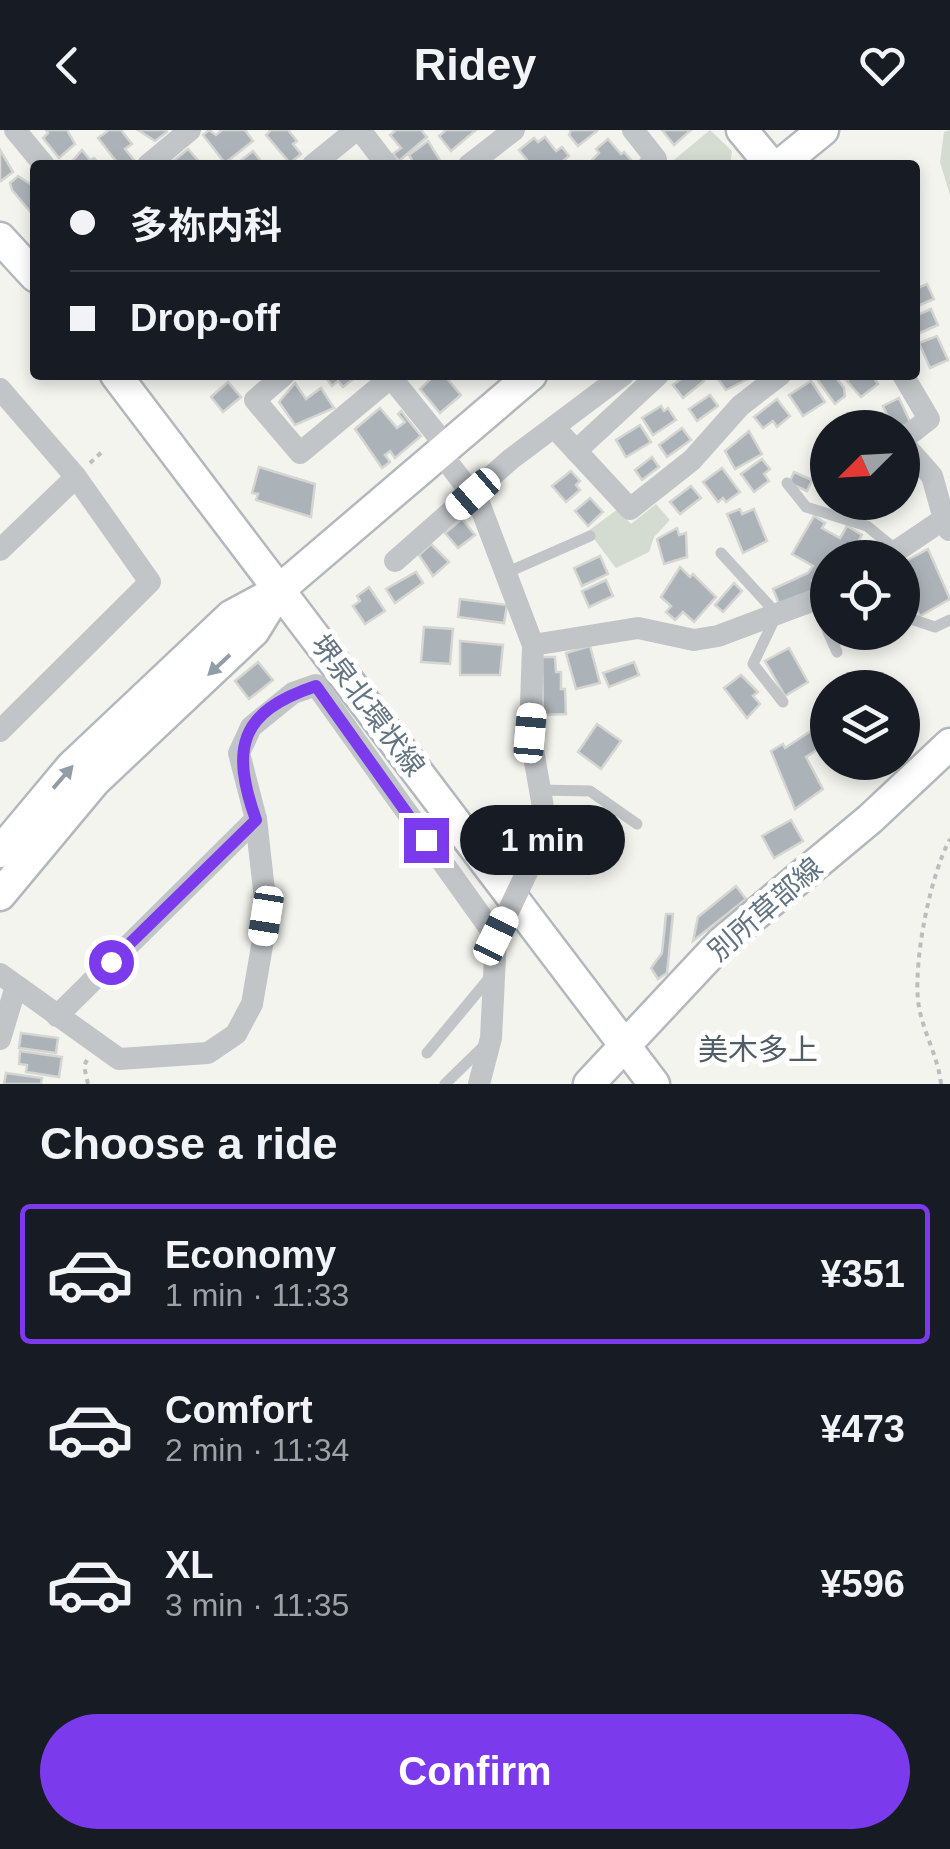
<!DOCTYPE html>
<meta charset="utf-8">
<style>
body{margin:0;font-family:Arial,"Noto Sans JP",sans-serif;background:#242831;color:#f1f3f6;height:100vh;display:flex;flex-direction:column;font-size:38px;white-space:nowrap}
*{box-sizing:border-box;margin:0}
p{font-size:32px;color:#9ea1a6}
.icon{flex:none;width:55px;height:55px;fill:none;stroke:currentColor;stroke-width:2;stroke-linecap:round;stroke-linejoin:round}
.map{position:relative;height:954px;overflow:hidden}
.drawer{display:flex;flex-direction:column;background:#171b24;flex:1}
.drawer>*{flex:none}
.guide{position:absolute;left:30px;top:30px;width:890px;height:220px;border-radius:10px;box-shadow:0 5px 15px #0003;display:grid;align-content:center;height:220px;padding:0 40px;background:#171b24}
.needle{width:65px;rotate:246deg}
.tools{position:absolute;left:810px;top:280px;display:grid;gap:20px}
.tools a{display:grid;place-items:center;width:110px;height:110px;border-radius:50%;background:#171b24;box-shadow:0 5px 15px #0003;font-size:50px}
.end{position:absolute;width:45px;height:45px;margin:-22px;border:12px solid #7c3aed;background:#fff;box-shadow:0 0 0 5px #fff}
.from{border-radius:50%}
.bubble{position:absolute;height:70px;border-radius:35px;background:#171b24;box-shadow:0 5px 15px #0003;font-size:32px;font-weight:800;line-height:70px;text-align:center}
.car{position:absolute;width:30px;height:60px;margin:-30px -15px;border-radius:12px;box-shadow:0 0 8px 2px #0007;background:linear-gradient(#fff 24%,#345 0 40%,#fff 0 76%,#345 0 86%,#fff 0)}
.guide b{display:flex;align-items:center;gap:35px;height:95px;font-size:38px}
.guide b+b{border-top:2px solid #363941}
.guide i{width:25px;height:25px;background:#f1f3f6}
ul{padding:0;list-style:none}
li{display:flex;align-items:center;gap:30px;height:140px;margin:0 20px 15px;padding:0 20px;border:5px solid transparent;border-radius:10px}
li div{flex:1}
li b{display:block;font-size:38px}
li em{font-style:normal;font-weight:800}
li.current{border-color:#7c3aed}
li>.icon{width:90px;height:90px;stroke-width:1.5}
h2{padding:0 40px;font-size:45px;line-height:120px}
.button{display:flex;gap:20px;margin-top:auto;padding:20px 40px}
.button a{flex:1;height:115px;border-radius:60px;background:#7c3aed;color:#fff;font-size:40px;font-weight:800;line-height:115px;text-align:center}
header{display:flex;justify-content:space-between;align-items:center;height:130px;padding:0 40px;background:#171b24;font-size:45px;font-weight:800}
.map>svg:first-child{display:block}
.green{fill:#d4dbd0}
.building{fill:#acb3b8;stroke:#d5d5d2;stroke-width:2.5}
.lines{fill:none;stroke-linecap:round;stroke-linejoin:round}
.secondary-casing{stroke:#b3b8bc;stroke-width:35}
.path{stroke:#bbbdbf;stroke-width:4;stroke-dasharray:5 5;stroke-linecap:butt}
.lane{stroke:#c1c5c8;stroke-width:11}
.street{stroke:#c1c5c8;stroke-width:22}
.secondary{stroke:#fff;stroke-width:30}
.street-bridge{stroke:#c1c5c8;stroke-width:22}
.oneway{fill:#919da7}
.route{stroke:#7c3aed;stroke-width:12}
.labels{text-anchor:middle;stroke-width:10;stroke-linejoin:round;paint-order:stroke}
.street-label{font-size:28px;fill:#627381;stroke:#fff}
.neighbourhood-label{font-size:30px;fill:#505c66;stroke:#fff}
</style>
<header><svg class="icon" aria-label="back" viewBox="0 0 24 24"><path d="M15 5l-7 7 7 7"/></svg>Ridey<svg class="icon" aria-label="heart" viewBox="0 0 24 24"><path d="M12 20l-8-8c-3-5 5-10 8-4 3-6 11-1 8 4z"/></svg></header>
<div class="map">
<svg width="950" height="954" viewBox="0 0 950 954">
<rect width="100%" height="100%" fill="#f4f4ef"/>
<g class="green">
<polygon points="710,0 732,21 730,35 668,35"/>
<polygon points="950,0 950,65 940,32 944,2"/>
<polygon points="656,374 670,390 654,407 649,422 616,438 588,401 618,379 631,394"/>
</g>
<g class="building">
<polygon points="46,0 67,0 75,14 59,28 43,8 48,3"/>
<polygon points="109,0 121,0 132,14 125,19 134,30 128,35 119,35 98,8"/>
<polygon points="138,0 166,0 167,2 155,11"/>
<polygon points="209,0 216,5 222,0 245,0 253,11 225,33 203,5"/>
<polygon points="271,0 288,0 297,11 293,14 301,24 290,33 266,5"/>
<polygon points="396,0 421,0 427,7 399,31 393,24 401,18 390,5"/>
<polygon points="446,0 476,0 451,21 439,6"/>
<polygon points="571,0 597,0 597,1 578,16 569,5"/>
<polygon points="662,0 691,0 674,15"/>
<polygon points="545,7 556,21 562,17 569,26 558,35 531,35 519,20 534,8 538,12"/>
<polygon points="608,9 621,24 624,22 631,30 626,35 596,35 592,30 599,23 596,19"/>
<polygon points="428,11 443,35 409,35 412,30 409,25"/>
<polygon points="188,19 202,35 172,35 171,33"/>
<polygon points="0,20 13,42 1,51 0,50"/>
<polygon points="82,20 90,30 94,28 100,35 69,35"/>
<polygon points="253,21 264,35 235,35"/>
<polygon points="18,46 35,57 32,84 12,60 10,53"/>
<polygon points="927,154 934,169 915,177 915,159"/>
<polygon points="931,179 938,195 915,205 915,186"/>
<polygon points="937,206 948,230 930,238 919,213"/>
<polygon points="324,245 355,245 356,247 343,257 338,251 332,256"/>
<polygon points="435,245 444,245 461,265 440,283 420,259"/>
<polygon points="686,245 699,245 704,251 683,268 673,255"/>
<polygon points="724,245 756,245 726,260 718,249"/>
<polygon points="822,245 834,245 844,258 845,266 835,274 817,249"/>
<polygon points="855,245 872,245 878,254 861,267 847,251"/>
<polygon points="811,251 825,272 803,286 789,265"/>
<polygon points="228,252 241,267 223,282 211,267"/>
<polygon points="295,253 306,269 321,258 334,278 295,295 279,272"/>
<polygon points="710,265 718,276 697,291 689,279"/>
<polygon points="899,268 911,294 893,298 883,276"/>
<polygon points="777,269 790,286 777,297 773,291 763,298 754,287"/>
<polygon points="661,276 664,281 668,278 676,290 653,305 642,288"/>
<polygon points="380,278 397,298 405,292 398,284 401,281 421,306 395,328 390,321 385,325 390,332 382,338 355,299"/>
<polygon points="640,295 651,312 626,327 616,310"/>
<polygon points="682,298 691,310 667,327 659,315"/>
<polygon points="749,301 762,324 735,339 725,321"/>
<polygon points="652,327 659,337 642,350 635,340"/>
<polygon points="762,329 770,339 764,344 769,351 754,362 741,344"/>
<polygon points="259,337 315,354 311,387 256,370 258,364 252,363"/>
<polygon points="722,338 740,362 726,372 723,368 718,372 703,352"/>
<polygon points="571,341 580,351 576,355 580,360 566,372 552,356"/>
<polygon points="794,342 812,350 807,361 789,353"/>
<polygon points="691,356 701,368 680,384 670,372"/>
<polygon points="590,368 603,382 588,396 575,381"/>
<polygon points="740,379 742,384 754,379 767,411 743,423 727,384"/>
<polygon points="814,386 825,393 822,398 840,408 847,396 862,405 859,410 864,413 856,428 828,428 828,441 819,456 813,452 816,459 780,476 773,459 808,443 813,436 792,424"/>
<polygon points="462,389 475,405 458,418 445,403"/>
<polygon points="677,398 679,405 686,403 687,427 664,434 657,409"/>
<polygon points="431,414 449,432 433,446 419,425"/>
<polygon points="928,419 950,469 920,486 913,473 905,478 902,473 902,433"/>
<polygon points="600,426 608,444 582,456 574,438"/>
<polygon points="680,437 690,447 693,444 716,467 694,492 683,482 675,490 666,482 671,476 661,467"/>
<polygon points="416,442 423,453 395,473 386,459"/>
<polygon points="606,450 613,466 589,477 582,461"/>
<polygon points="734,453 742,461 723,482 715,475"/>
<polygon points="369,457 385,481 365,494 353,476 360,471 357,466"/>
<polygon points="460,469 507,475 504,493 458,487"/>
<polygon points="424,497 453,499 450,534 421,532"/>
<polygon points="460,511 503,515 500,545 460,545"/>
<polygon points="590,516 600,553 576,559 566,523"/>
<polygon points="789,518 808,552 785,566 765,531"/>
<polygon points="542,527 555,527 556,542 561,542 561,559 565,559 566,584 543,585"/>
<polygon points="258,532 273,550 249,569 235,551"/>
<polygon points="634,532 639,545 609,557 603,543"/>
<polygon points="741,545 758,562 753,566 760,574 747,588 724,558"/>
<polygon points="828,585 828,613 806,627 823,659 795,679 771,621 783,614 785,618 826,591 823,587"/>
<polygon points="597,594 621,611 601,639 578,622"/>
<polygon points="791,690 803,711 774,728 762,706"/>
<polygon points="736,756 746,769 693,811 698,787"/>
<polygon points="666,784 673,784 667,843 658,849 651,838 662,823"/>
<polygon points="21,903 58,908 56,923 19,918"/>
<polygon points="20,921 62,927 59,947 26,942 27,935 19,934"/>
<polygon points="6,943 42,948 41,954 4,954"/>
</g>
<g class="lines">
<defs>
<g id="secondary">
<polyline points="742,0 771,35"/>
<polyline points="780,35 823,0"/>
<polyline points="0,108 35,146"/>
<polyline points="116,245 654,954"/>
<polyline points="0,722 71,637 231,486 279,460 531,245"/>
<polyline points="0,765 95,651 254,501 278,462"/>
<polyline points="589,954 721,813 870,689 950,614"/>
</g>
</defs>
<use href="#secondary" class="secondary-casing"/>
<g class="path">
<polyline points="90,333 103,321"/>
<polyline points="87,930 84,936 88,954"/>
<path d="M941,954C938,925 921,899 918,870C914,828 930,746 950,709"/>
</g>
<g class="lane">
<polyline points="787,353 806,377 867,396 895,419"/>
<polyline points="721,423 777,484 753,534 783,572"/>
<polyline points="506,443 590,406"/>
<polyline points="814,470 828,501"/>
<polyline points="902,486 935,497 950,490"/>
<polyline points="828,502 837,522"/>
<polyline points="540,660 590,661 637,694"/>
<polyline points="427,923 491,846"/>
<polyline points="445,954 485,915"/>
</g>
<g class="street">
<polyline points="15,0 44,35"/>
<polyline points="360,0 387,35"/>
<polyline points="633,0 656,29 649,35"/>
<polyline points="148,35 190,0"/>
<polyline points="313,35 356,0"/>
<polyline points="469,35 514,0"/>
<polyline points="284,245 255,270 300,323 394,245"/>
<polyline points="389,245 446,316"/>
<polyline points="0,259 76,347 150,452 0,601"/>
<polyline points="554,297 630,379 692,330 740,276 780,245"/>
<polyline points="902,310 929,289 903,245"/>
<polyline points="902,312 932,346 944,389"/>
<polyline points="439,321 479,373 533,515 530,603 547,700"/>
<polyline points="576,321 658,245"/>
<polyline points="0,420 76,347"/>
<polyline points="886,428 944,389 949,400"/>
<polyline points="395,431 511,329 623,245"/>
<polyline points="533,515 638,498 694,510 718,506 828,465"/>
<polyline points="0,844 119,929 208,923 236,904 252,874 267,787 256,689 239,623 251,597 293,563 316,555 496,807 491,908 479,954"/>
<polyline points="57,886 256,689"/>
<polyline points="0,909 16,856"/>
</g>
<use href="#secondary" class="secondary"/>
<polyline class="street-bridge" points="496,807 547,700"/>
</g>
<defs><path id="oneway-solid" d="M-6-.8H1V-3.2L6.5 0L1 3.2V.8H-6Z" transform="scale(2.5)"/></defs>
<g class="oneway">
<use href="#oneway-solid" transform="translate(219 535) rotate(137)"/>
<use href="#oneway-solid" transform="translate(63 647) rotate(-49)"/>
</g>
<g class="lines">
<path class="route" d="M111,832L256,690C231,619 238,582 316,556L426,710"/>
</g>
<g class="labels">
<g class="street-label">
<text transform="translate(368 575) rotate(53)" y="10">堺泉北環状線</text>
<text transform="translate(765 779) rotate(-41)" y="10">別所草部線</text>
</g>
<g class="neighbourhood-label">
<text x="758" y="930">美木多上</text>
</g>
</g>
</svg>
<div class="tools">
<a><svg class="needle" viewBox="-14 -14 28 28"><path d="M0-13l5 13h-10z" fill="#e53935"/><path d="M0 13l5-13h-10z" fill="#9ea1a6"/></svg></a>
<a><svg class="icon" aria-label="locate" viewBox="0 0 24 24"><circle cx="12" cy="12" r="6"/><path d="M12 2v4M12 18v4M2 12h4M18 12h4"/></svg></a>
<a><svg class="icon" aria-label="layers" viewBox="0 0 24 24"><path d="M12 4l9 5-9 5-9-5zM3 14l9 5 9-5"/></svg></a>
</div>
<i class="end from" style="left:111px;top:832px"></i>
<i class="end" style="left:426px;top:710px"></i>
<div class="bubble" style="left:460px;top:675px;width:165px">1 min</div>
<i class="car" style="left:473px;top:364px;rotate:229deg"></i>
<i class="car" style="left:530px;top:603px;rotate:5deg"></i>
<i class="car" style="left:266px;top:786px;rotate:189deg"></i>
<i class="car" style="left:496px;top:806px;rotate:26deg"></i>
<div class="guide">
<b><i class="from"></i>多祢内科</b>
<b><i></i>Drop-off</b>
</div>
</div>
<section class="drawer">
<h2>Choose a ride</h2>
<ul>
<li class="current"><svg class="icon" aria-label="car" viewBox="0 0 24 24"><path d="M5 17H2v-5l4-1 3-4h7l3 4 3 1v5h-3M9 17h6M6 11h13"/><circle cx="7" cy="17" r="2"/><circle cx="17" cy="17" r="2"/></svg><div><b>Economy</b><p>1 min · 11:33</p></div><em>¥351</em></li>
<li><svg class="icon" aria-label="car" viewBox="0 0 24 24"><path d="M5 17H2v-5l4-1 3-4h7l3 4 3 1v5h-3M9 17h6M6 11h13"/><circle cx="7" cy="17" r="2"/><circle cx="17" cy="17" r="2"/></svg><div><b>Comfort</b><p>2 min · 11:34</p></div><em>¥473</em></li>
<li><svg class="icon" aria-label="car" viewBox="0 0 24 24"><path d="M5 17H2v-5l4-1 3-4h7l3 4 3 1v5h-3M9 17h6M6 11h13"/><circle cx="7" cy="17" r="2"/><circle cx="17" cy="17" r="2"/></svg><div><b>XL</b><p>3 min · 11:35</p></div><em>¥596</em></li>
</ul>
<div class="button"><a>Confirm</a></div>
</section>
